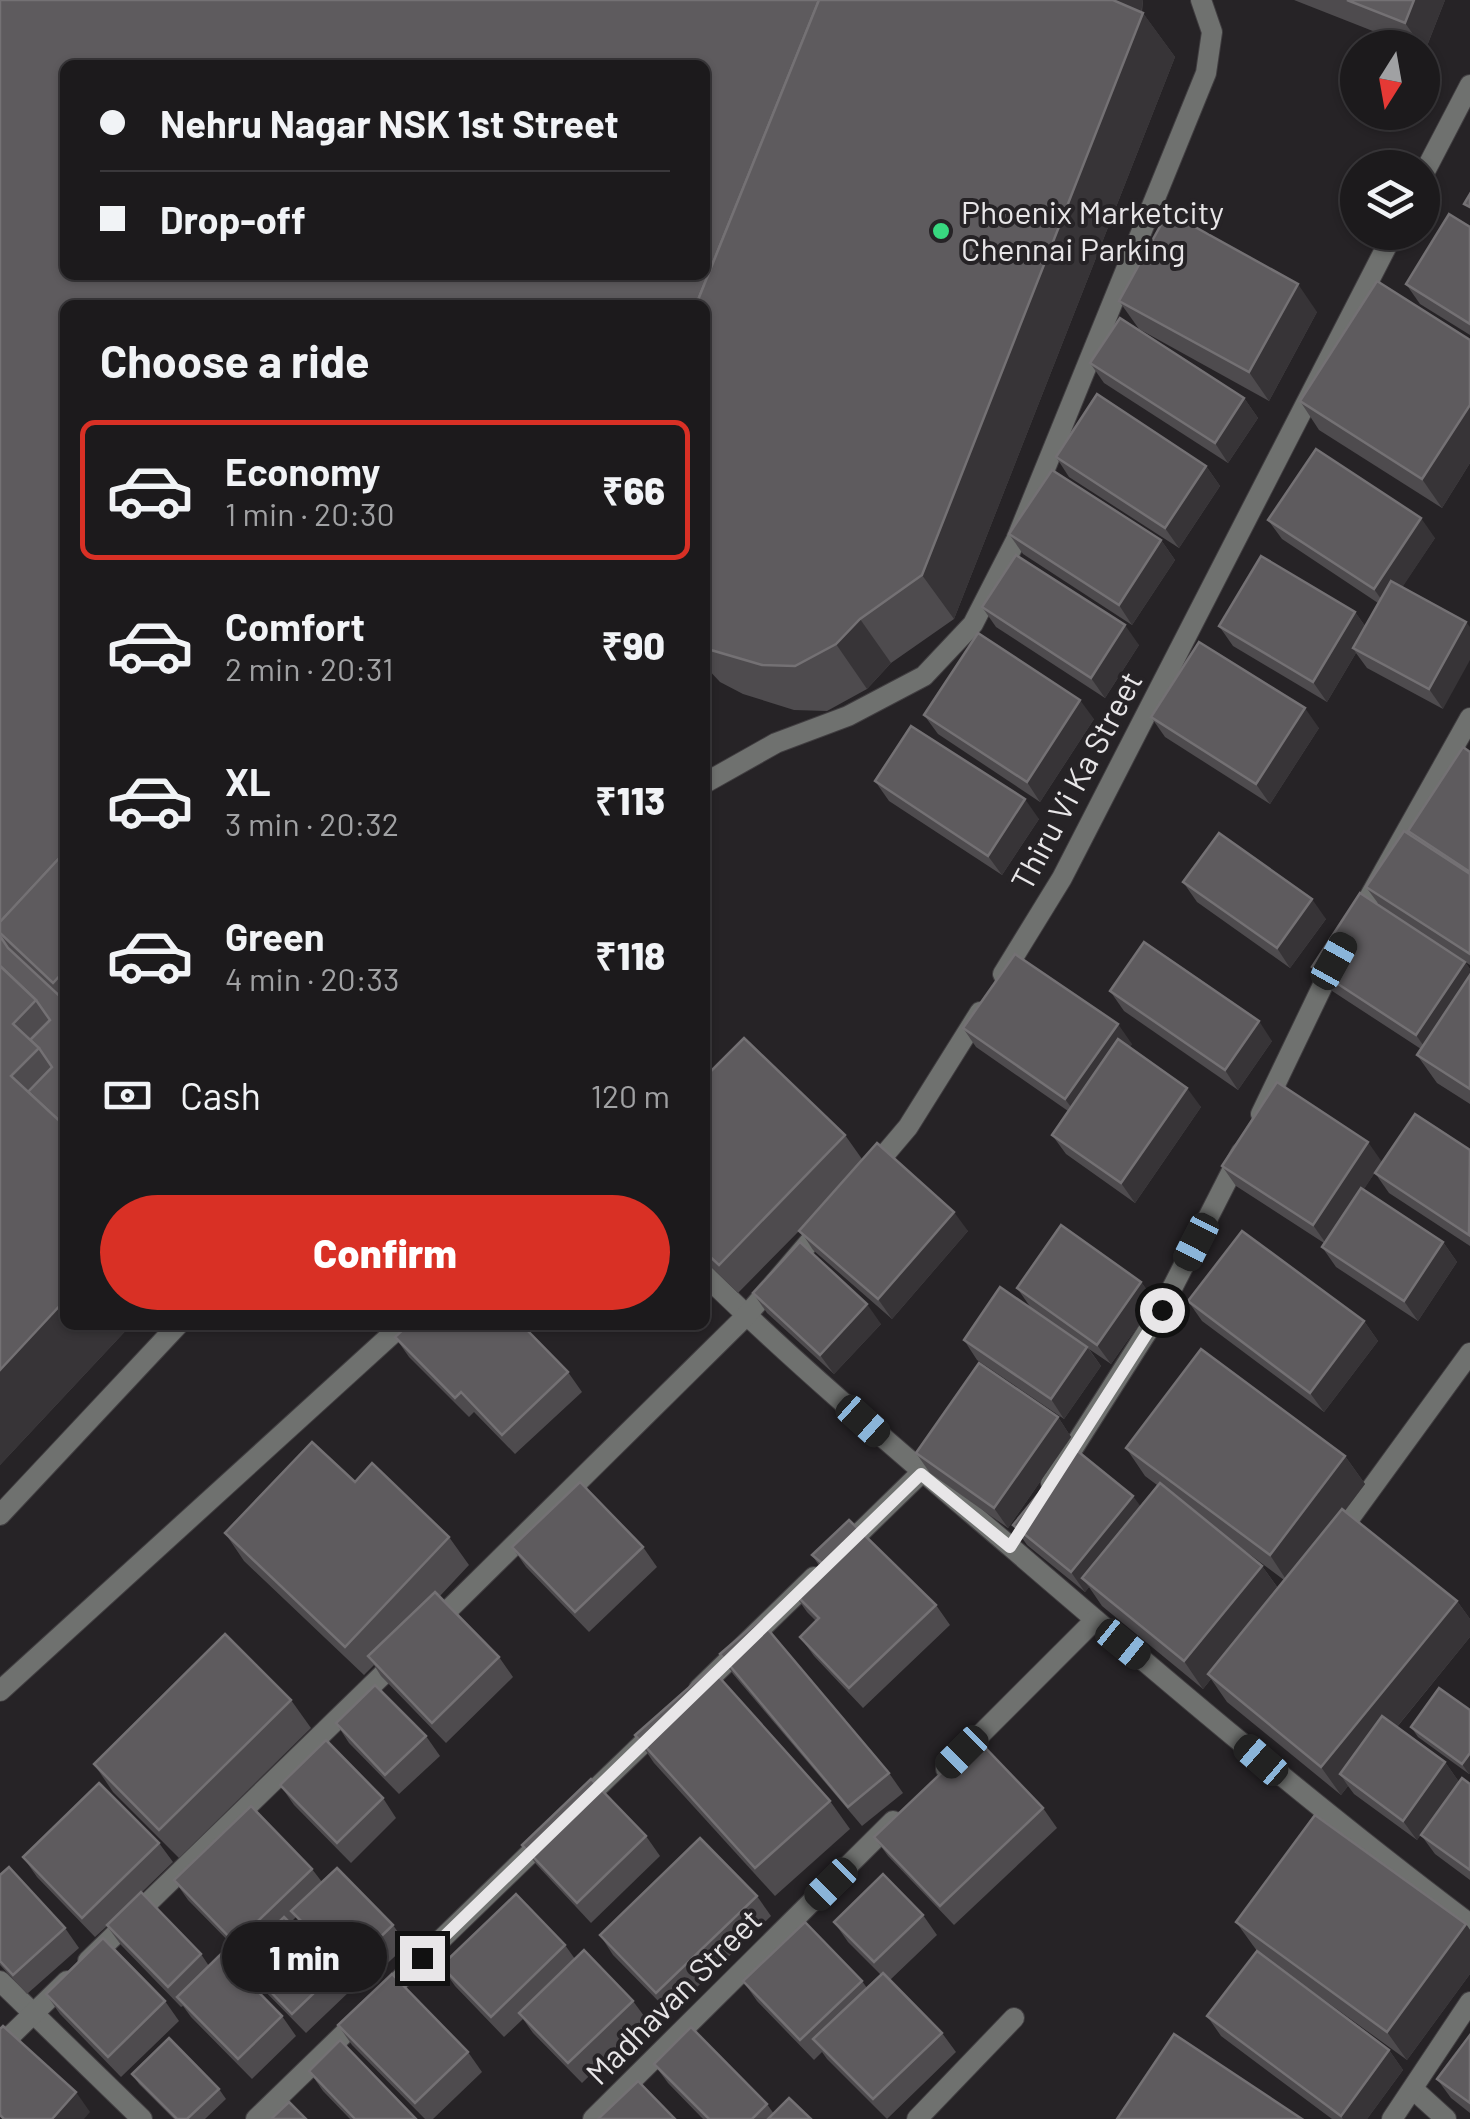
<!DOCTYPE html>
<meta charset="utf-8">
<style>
body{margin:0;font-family:Barlow,sans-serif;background:#292729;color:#f1f3f6;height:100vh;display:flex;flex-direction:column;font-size:38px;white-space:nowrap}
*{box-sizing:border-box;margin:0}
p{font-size:32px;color:#a0a1a3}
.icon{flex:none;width:55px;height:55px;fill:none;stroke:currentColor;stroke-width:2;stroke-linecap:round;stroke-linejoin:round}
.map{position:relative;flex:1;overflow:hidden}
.sheet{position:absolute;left:60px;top:300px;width:650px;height:1030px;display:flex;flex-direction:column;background:#1c1a1c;border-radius:15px;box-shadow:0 2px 8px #0004,0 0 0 2px #3a383b}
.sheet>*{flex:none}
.guide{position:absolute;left:60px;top:60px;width:650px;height:220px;border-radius:15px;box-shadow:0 2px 8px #0004,0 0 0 2px #3a383b;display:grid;align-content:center;height:220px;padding:0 40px;background:#1c1a1c}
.needle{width:65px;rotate:191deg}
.buttons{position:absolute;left:1340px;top:30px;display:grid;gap:20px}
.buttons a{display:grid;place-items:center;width:100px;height:100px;border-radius:50%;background:#1c1a1c;box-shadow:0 2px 8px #0004,0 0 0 2px #3a383b;font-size:50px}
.end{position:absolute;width:45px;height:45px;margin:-22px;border:12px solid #e8e6e8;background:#111;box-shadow:0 0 0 5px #111}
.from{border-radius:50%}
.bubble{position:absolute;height:70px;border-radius:35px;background:#1c1a1c;box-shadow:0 2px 8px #0004,0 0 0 2px #3a383b;font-size:32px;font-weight:800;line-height:70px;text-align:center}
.car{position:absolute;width:30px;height:60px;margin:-30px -15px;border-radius:12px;box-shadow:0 0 8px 2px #0007;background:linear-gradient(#222 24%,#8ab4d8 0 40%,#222 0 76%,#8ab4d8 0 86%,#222 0)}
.guide b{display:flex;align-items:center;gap:35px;height:95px;font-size:38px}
.guide b+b{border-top:2px solid #3a383b}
.guide i{width:25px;height:25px;background:#f1f3f6}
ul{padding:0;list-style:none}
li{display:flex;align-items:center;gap:30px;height:140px;margin:0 20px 15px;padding:0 20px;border:5px solid transparent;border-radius:15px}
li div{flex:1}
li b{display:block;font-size:38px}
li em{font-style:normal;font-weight:800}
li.on{border-color:#d93025}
li>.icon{width:90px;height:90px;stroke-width:1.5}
h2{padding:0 40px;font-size:45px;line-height:120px}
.pay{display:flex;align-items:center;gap:25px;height:110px;padding:0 40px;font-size:38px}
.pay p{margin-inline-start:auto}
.primary-button{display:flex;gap:20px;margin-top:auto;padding:20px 40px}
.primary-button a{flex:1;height:115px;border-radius:60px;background:#d93025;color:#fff;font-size:40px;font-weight:800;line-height:115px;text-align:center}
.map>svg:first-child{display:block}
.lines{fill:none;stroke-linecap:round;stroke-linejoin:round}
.service-casing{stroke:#413e41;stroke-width:22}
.minor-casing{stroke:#413e41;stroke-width:22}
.service{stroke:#6f716f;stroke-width:20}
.minor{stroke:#6f716f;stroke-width:20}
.wall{fill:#4e4b4e;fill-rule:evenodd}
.shaded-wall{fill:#373437}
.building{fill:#5e5b5e;stroke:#747174;stroke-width:2.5;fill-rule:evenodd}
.route{stroke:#e8e6e8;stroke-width:12}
.poi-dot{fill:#38d880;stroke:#262326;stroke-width:4}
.labels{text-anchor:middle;stroke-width:8;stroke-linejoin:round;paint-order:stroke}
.poi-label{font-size:32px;fill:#e8e6e8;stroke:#262326;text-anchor:start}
.street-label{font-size:32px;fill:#e8e6e8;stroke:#262326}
</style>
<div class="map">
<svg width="1470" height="2119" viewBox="0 0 1470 2119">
<rect width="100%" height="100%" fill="#262326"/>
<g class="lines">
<defs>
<g id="service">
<polyline points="705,783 776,743 848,716 924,676 973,624 1016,540 1206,73 1212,32 1201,0"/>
<polyline points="0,1515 178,1325"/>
</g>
<g id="minor">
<polyline points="1422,177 1470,85"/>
<polyline points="1356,921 1470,718"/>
<polyline points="1003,974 1062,878 1394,232"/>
<polyline points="1261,1114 1335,960"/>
<polyline points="869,1173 908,1127 980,1012"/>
<path d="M705,1275C803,1371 908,1459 1012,1548C1162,1677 1312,1805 1470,1924"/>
<polyline points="1051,1483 1161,1310 1241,1153"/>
<polyline points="1336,1537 1470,1353"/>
<polyline points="842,1550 921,1473"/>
<polyline points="432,1626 746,1316 824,1225"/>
<polyline points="699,1689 814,1577"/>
<polyline points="0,1691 402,1325"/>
<polyline points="946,1769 1094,1621"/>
<polyline points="580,1804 660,1727"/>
<polyline points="88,1961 401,1657"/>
<polyline points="0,1981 142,2119"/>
<polyline points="0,2046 67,1981"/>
<polyline points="1413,2089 1446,2119"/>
<polyline points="256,2119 549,1835"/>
<polyline points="593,2119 893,1821"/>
<polyline points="917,2119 1014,2018"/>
<polyline points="1392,2119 1470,2002"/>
</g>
</defs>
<use href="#service" class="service-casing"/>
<use href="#minor" class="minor-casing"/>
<use href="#service" class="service"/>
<use href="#minor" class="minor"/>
</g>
<g class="wall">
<polygon points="0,0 1143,0 1142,12 1175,57 954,619 891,663 867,689 827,711 794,710 743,694 720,682 705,666 705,305 65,305 65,1325 131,1325 0,1465"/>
<polygon points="1294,0 1445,0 1425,51 1422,50 1422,48 1416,48"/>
<polygon points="1470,227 1470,335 1420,304 1406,284"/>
<polygon points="1119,301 1317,312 1269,401 1139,329"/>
<polygon points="1470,340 1470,463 1442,508 1319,430 1300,401"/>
<polygon points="1090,363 1244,398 1258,418 1228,463 1104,383"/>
<polygon points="1056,457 1206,466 1220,486 1179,548 1069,477"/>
<polygon points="1268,520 1435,538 1402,587 1443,709 1367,668 1356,653 1327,702 1233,646 1219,626 1355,612 1365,626 1378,603 1282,539"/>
<polygon points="1009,534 1161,540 1175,560 1132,625 1023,554"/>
<polygon points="982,607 1139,645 1105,698 996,627"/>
<polygon points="924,715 1094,719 1040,802 938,734"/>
<polygon points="1151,717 1319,728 1270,804 1165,737"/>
<polygon points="1470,752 1470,965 1420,932 1465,962 1470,969 1470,1104 1437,1083 1417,1055 1421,1049 1326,987 1312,967 1380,906 1366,887 1411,836 1408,831"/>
<polygon points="875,781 1039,819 1002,875 889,801"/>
<polygon points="1183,882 1326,919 1290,968 1197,902"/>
<polygon points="1110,991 1272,1041 1238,1090 1124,1011"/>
<polygon points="963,1028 1132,1044 1129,1047 1201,1107 1135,1203 1066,1154 1052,1135 1068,1111 976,1047"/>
<polygon points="705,1077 845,1135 862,1159 968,1231 892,1319 813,1250 800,1230 738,1293 705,1261"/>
<polygon points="1470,1150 1470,1246 1389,1193 1375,1173"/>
<polygon points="1382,1162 1363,1190 1443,1242 1457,1262 1418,1321 1336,1267 1322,1247 1324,1243 1236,1186 1222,1166"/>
<polygon points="1141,1282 1155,1301 1111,1364 1089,1349 1101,1366 1064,1419 977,1360 964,1340 1031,1308 1017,1288"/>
<polygon points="753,1293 881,1324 834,1374 767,1313"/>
<polygon points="1188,1301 1364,1321 1378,1341 1324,1412 1202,1321"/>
<polygon points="395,1337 568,1372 582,1392 515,1454 474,1412 469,1417 409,1357"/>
<polygon points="1058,1417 1071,1437 1008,1528 930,1473 916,1453"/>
<path d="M1126,1448L1345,1456L1365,1484L1345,1511L1457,1601L1470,1619V1637L1397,1727L1445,1762L1459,1782L1417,1840L1354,1794L1348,1786L1341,1795L1227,1702L1211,1679L1203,1689L1102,1606L1089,1587L1085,1592L1027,1545L1013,1525L1141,1506L1157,1485L1145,1476ZM1225,1536L1284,1580L1278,1588L1262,1566Z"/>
<polygon points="355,1482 449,1537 469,1565 440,1596 499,1657 513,1677 446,1743 381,1676 374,1665 364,1675 244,1561 225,1533"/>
<polygon points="512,1547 643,1547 657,1567 589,1632 526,1567"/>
<polygon points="812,1555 936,1605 950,1625 863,1708 814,1656 800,1637 816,1621 807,1612 793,1592 820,1567"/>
<polygon points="720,1654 889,1773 903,1793 862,1826 733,1674"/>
<polygon points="291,1700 311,1728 179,1858 113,1792 94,1764"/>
<polygon points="1470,1710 1470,1773 1469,1774 1418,1737 1411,1727"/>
<polygon points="336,1723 426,1736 440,1756 399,1794 349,1743"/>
<polygon points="635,1735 830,1801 850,1829 775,1896 654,1763"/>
<polygon points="1470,1784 1470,1880 1435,1854 1421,1835"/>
<polygon points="280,1785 383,1798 396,1818 351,1863 294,1805"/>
<polygon points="1043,1808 1057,1828 954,1925 888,1856 874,1837"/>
<polygon points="646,1836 660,1856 591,1923 536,1864 522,1845"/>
<polygon points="159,1843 173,1862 141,1893 201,1954 209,1966 282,2016 296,2036 252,2079 191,2017 183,2006 181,2007 121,1945 107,1926 95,1937 37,1877 23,1857"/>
<polygon points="312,1869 322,1882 393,1925 407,1945 361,1988 305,1931 296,1917 290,1923 337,1971 350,1991 306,2033 254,1980 240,1960 244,1957 188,1900 174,1880"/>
<polygon points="0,1875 65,1928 79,1948 27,1994 0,1965"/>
<polygon points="757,1896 771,1916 670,2013 613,1955 600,1935"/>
<polygon points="923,1915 937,1935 890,1980 942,2033 956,2052 887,2119 827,2059 822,2052 814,2060 757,2001 743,1981 862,1981 867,1988 881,1975 848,1942 834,1922"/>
<polygon points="1236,1922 1466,1924 1470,1930 1470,1974 1407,2060 1269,1960 1389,2050 1403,2070 1367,2119 1332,2119 1221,2036 1207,2016 1257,1951"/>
<polygon points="565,1945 575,1959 633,2001 647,2020 582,2083 533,2033 523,2019 504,2037 455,1986 441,1966"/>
<polygon points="46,1994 165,2001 179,2021 121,2077 60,2014"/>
<polygon points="338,2025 468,2052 482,2072 433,2119 425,2119 352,2045"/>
<polygon points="1470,2035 1470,2113 1451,2098 1437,2079"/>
<polygon points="654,2064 767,2104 774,2114 811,2119 703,2119 668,2083"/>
<polygon points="309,2071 416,2119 350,2119 323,2091"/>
<polygon points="132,2074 219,2089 226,2099 205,2119 174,2119 139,2084"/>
</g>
<g class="shaded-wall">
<polygon points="1107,0 1143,0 1140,21 1143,13 1175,57 954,619 922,575"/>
<polygon points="1414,0 1445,0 1425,51 1405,23"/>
<polygon points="1298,284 1317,312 1269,401 1249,372"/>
<polygon points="1244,398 1258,418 1228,463 1215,443"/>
<polygon points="1470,405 1470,463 1442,508 1422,479"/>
<polygon points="1206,466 1220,486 1179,548 1165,528"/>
<polygon points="1421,518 1435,538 1388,609 1374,589"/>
<polygon points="1161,540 1175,560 1132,625 1119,605"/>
<polygon points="1355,612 1369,632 1353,648 1356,653 1327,702 1313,682"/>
<polygon points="860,619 891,663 867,689 836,644"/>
<polygon points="1466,622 1470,627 1470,660 1443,709 1429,689"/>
<polygon points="1125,625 1139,645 1105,698 1091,678"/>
<polygon points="1080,700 1094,719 1040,802 1027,782"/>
<polygon points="1305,708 1319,728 1270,804 1256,784"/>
<polygon points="1025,799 1039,819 1002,875 988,856"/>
<polygon points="1312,899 1326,919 1290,968 1277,948"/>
<polygon points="1465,962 1470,969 1470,994 1430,1055 1416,1035"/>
<polygon points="1259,1021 1272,1041 1238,1090 1225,1070"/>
<polygon points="1118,1024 1132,1044 1079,1118 1065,1099"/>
<polygon points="1187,1088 1201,1107 1135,1203 1121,1183"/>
<polygon points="1368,1142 1382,1162 1327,1245 1313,1225"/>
<polygon points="954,1212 968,1231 892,1319 878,1299"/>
<polygon points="1443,1242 1457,1262 1418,1321 1404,1301"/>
<polygon points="1141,1282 1155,1301 1111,1364 1097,1345"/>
<polygon points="65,1300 65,1325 131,1325 0,1465 0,1370"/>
<polygon points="867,1304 881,1324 834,1374 820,1355"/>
<polygon points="1364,1321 1378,1341 1324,1412 1310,1393"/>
<polygon points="1087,1347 1101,1366 1064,1419 1051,1399"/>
<polygon points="1058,1417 1071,1437 1008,1528 994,1508"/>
<polygon points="1345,1456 1365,1484 1289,1584 1270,1555"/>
<polygon points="1133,1496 1147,1515 1082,1578 1089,1587 1085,1592 1071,1572"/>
<polygon points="1262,1566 1282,1594 1208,1674 1211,1679 1203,1689 1184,1661"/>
<polygon points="1457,1601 1470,1619 1470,1637 1351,1783 1340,1774 1348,1786 1341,1795 1321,1767"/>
<polygon points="1470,1753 1470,1773 1469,1774 1462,1764"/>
<polygon points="1445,1762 1459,1782 1417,1840 1403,1821"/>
<polygon points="1466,1924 1470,1930 1470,1974 1407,2060 1387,2032"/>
<polygon points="1389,2050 1403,2070 1367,2119 1343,2119 1341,2116"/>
<polygon points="76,2092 90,2112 84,2119 52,2119"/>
</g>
<g class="building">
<path d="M0,0H819L696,305H65V852L0,922ZM65,65H705V275H65Z"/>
<polygon points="819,0 1113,0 1143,13 922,575 860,619 836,644 795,666 762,665 711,650 705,646 705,305 696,305"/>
<polygon points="1347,0 1414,0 1405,23"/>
<polygon points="1470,194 1470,207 1464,204"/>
<polygon points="1168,212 1298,284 1249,372 1119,301"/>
<polygon points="1449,214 1470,227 1470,324 1406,284"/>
<polygon points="1377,281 1470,340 1470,405 1422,479 1300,401"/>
<polygon points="1120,318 1244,398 1215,443 1090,363"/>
<polygon points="1097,394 1206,466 1165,528 1056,457"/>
<polygon points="1316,449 1421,518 1374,589 1268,520"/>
<polygon points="1052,470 1161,540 1119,605 1009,534"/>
<polygon points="1016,555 1125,625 1091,678 982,607"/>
<polygon points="1261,556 1355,612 1313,682 1219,626"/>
<polygon points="1391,581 1466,622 1429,689 1353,648"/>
<polygon points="978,633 1080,700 1027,782 924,715"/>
<polygon points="1199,642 1305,708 1256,784 1151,717"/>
<polygon points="911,726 1025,799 988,856 875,781"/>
<polygon points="1463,747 1470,752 1470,872 1408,831"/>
<polygon points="1404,831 1470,874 1470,954 1366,887"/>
<polygon points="1219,833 1312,899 1277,948 1183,882"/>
<polygon points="65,852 65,970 53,983 0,933 0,922"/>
<polygon points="1360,893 1465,962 1416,1035 1312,967"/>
<polygon points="0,936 8,948 65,1001 65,1126 28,1092 52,1067 39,1048 30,1040 50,1020 36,1000 0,966"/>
<polygon points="1144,942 1259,1021 1225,1070 1110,991"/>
<polygon points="1015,954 1118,1024 1065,1099 963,1028"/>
<polygon points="0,966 36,1000 13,1024 39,1048 11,1076 65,1126 65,1300 0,1370"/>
<polygon points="1470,975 1470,1089 1417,1055"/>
<polygon points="744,1038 845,1135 719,1265 705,1252 705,1077"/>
<polygon points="1118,1039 1187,1088 1121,1183 1052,1135"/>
<polygon points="1277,1082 1368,1142 1313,1225 1222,1166"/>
<polygon points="1415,1114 1470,1150 1469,1235 1375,1173"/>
<polygon points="877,1143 954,1212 878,1299 799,1231"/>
<polygon points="1361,1188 1443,1242 1404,1301 1322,1247"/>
<polygon points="1061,1225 1141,1282 1097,1345 1017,1288"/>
<polygon points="1242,1231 1364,1321 1310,1393 1188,1301"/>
<polygon points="800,1242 867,1304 820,1355 753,1293"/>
<polygon points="1000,1287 1087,1347 1051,1399 964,1340"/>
<polygon points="408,1325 522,1325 568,1372 502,1435 461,1392 455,1398 395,1337"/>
<polygon points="1201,1349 1345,1456 1270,1555 1126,1448"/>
<polygon points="979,1363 1058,1417 994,1508 916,1453"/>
<polygon points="312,1442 355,1482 372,1463 449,1537 345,1647 225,1533"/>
<polygon points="1075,1449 1133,1496 1071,1572 1013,1525"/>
<polygon points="580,1482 643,1547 575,1612 512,1547"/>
<polygon points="1160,1483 1262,1566 1184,1661 1082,1578"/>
<polygon points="1342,1509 1457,1601 1321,1767 1208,1674"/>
<polygon points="849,1520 936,1605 849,1688 800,1637 819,1618 793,1592 823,1564 812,1555"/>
<polygon points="435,1592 499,1657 432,1723 368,1656"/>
<polygon points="760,1620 889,1773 848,1807 720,1654"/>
<polygon points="225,1634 291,1700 159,1830 94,1764"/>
<polygon points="711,1668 830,1801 755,1868 635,1735"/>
<polygon points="375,1685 426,1736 385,1775 336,1723"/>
<polygon points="1439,1688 1470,1710 1470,1753 1462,1764 1411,1727"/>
<polygon points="1382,1716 1445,1762 1403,1821 1340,1774"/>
<polygon points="977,1739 1043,1808 940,1906 874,1837"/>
<polygon points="326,1740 383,1798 337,1843 280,1785"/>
<polygon points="1462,1778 1470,1784 1470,1870 1421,1835"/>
<polygon points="591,1779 646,1836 577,1903 522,1845"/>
<polygon points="99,1783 159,1843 82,1918 23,1857"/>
<polygon points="251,1806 312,1869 235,1943 174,1880"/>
<polygon points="1315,1815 1466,1924 1387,2032 1236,1922"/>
<polygon points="700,1838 757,1896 656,1993 600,1935"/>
<polygon points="9,1867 65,1928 13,1975 0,1961 0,1875"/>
<polygon points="337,1868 393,1925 348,1968 291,1911"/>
<polygon points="883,1874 923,1915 874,1962 834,1922"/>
<polygon points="141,1892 201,1954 168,1987 107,1925"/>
<polygon points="516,1894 565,1945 491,2017 441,1966"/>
<polygon points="284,1917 337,1971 292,2014 240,1960"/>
<polygon points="805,1922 862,1981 800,2040 743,1981"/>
<polygon points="103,1938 165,2001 108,2057 46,1994"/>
<polygon points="584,1950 633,2001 568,2063 519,2013"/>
<polygon points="1257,1951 1389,2050 1341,2116 1207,2016"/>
<polygon points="221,1954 282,2016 238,2059 177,1997"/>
<polygon points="883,1973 942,2033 873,2099 813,2039"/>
<polygon points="392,1974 468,2052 415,2103 338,2025"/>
<polygon points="3,2026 76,2092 52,2119 4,2119 0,2115 0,2029"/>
<polygon points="691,2027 767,2104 752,2119 709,2119 654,2064"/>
<polygon points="1174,2034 1302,2119 1117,2119"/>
<polygon points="1470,2035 1470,2103 1437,2079"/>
<polygon points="169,2038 219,2089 187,2119 177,2119 132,2074"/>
<polygon points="340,2040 416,2119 355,2119 309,2071"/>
<polygon points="638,2081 675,2119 598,2119"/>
<polygon points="789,2098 811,2119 768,2119"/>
<polygon points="289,2102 306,2119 271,2119"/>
</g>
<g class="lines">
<polyline class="route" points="422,1958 921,1474 1010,1547 1162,1310"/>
</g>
<circle class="poi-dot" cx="941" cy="231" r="10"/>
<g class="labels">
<g class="poi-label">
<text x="961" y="224">Phoenix Marketcity<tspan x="961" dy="37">Chennai Parking</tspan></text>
</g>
<g class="street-label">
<text transform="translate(1077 781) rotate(-62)" y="11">Thiru Vi Ka Street</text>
<text transform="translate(674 1997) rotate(-45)" y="11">Madhavan Street</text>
</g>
</g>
</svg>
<div class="buttons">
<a><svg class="needle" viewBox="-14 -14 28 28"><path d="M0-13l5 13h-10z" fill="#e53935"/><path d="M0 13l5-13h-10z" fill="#a0a1a3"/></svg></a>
<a><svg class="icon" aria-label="layers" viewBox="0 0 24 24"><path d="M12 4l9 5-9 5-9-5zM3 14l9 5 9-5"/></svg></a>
</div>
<i class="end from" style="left:1162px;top:1310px"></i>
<i class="end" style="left:422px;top:1958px"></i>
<div class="bubble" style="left:222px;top:1922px;width:165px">1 min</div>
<i class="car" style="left:1334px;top:961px;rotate:29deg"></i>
<i class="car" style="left:1196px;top:1242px;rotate:207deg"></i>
<i class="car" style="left:863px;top:1421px;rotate:132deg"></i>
<i class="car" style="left:1123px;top:1644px;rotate:129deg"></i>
<i class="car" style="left:962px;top:1752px;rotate:225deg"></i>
<i class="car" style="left:1261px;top:1760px;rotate:311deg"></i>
<i class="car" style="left:831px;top:1884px;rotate:225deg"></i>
<div class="guide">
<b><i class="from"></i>Nehru Nagar NSK 1st Street</b>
<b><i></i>Drop-off</b>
</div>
<section class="sheet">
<h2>Choose a ride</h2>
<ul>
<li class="on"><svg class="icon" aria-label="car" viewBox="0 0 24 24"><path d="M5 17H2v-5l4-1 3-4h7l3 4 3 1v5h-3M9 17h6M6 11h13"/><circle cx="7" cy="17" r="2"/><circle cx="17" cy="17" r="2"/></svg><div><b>Economy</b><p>1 min · 20:30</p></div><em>₹66</em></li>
<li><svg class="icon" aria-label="car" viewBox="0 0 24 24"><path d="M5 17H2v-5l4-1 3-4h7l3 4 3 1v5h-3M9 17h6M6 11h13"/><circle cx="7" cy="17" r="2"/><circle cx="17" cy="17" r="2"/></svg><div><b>Comfort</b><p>2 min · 20:31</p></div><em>₹90</em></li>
<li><svg class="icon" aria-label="car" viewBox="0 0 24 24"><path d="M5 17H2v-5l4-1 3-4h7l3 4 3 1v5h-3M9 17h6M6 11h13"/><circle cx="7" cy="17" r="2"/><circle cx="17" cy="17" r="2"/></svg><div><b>XL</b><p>3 min · 20:32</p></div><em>₹113</em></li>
<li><svg class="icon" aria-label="car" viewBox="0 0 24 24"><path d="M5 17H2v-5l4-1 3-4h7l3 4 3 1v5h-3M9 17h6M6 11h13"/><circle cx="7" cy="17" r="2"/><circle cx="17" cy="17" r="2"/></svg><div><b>Green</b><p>4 min · 20:33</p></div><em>₹118</em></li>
</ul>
<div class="pay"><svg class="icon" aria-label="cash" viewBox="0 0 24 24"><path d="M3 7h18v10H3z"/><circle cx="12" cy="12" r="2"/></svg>Cash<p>120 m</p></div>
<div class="primary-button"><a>Confirm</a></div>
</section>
</div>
